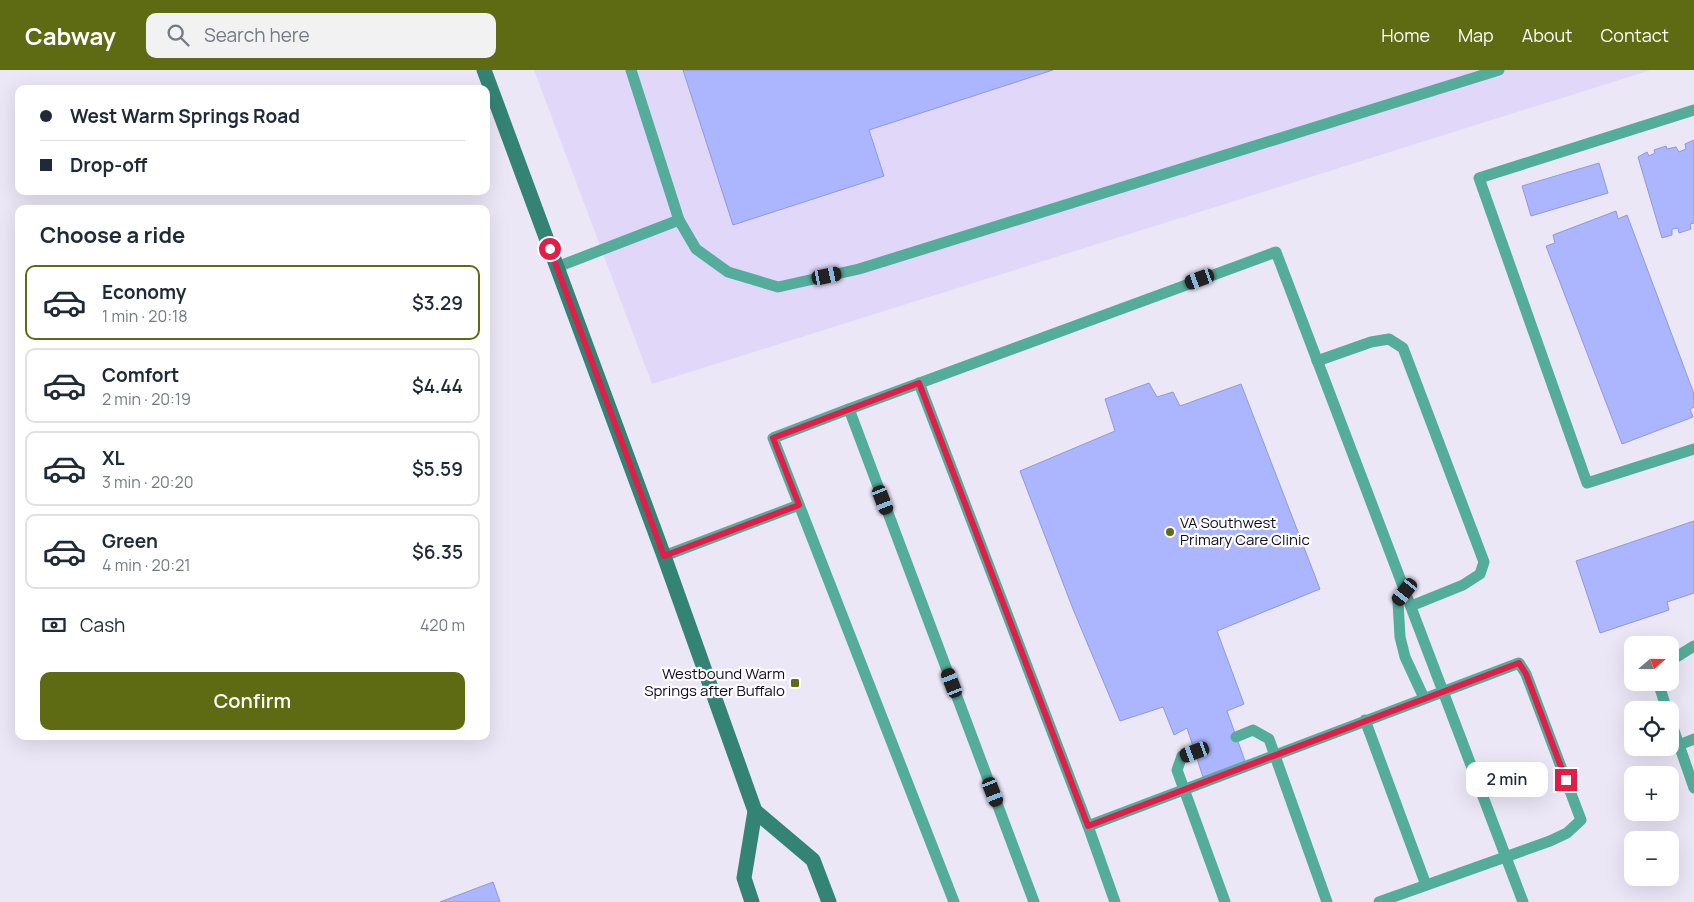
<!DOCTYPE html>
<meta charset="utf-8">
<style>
body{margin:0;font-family:Manrope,sans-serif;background:#f2f2f3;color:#1f2937;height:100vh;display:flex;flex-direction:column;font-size:19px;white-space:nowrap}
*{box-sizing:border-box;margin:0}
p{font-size:16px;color:#747a83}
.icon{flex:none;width:28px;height:28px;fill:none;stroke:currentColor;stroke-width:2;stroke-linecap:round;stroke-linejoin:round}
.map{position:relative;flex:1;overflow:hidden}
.side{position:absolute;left:15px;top:135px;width:475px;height:535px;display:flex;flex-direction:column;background:#fff;border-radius:10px;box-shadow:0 5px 20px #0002}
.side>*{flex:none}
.guide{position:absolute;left:15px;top:15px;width:475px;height:110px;border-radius:10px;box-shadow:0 5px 20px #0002;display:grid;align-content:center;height:110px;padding:0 25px;background:#fff}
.needle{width:32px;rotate:70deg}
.tools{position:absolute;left:1624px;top:566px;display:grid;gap:10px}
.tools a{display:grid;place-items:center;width:55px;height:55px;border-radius:10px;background:#fff;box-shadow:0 5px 20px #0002;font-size:25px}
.end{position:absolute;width:22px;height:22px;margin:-11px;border:6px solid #e11d48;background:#fff;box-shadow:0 0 0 2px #fff}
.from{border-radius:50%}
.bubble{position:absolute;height:35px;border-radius:10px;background:#fff;box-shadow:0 5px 20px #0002;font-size:16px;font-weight:600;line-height:35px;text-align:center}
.car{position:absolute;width:15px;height:30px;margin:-15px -8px;border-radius:6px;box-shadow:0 0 4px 1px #0007;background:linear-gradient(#222 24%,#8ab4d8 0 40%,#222 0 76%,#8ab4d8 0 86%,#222 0)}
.guide b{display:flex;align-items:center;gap:18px;height:48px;font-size:19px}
.guide b+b{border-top:1px solid #e0e1e3}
.guide i{width:12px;height:12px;background:#1f2937}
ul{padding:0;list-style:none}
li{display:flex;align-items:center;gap:15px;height:75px;margin:0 10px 8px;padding:0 15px;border:2px solid #e0e1e3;border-radius:10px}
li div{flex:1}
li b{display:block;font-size:19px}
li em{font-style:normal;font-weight:600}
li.active{border-color:#5f6b13}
li>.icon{width:45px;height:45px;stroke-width:1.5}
h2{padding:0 25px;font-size:22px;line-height:60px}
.pay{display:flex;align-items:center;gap:12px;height:55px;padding:0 25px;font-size:19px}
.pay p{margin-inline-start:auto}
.cta{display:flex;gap:10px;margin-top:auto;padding:10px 25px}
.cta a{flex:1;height:58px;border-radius:10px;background:#5f6b13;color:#fff;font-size:20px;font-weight:600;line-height:58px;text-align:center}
header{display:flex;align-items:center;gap:30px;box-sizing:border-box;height:70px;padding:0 25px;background:#5f6b13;color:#fff}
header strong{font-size:24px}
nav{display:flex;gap:28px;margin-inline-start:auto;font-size:18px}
.search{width:350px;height:45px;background:#f2f2f3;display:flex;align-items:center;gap:12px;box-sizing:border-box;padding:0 18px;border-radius:10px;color:#747a83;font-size:19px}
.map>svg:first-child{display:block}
.built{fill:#e1d8f9}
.building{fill:#abb6ff;stroke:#8e98df}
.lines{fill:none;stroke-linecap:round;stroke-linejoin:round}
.lane{stroke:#53ad9a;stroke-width:11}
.secondary{stroke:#338474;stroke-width:15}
.route{stroke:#e11d48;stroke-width:6}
.poi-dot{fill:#5f6b13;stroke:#fff;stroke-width:2}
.labels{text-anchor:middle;stroke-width:4.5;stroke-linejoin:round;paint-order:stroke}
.poi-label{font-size:15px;fill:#110822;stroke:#fff;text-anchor:start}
</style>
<header>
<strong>Cabway</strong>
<div class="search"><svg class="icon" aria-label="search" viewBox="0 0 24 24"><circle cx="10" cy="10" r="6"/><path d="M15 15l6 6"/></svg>Search here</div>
<nav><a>Home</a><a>Map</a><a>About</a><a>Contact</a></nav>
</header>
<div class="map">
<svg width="1694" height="832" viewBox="0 0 1694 832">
<rect width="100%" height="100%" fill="#ebe7f7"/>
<polygon class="built" points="534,0 1651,0 652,314"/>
<g class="building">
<polygon points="683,0 1053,0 869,60 884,106 733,155"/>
<polygon points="1694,70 1694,153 1690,154 1691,159 1679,163 1678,158 1672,159 1672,165 1662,168 1638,87 1647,82 1649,86 1655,83 1654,80 1666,76 1667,79 1676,77 1679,82 1686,79 1685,74"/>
<polygon points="1599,93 1608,123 1531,146 1522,116"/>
<polygon points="1616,141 1618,149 1627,145 1694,324 1694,337 1690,339 1693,347 1622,374 1546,176 1555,173 1553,165"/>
<polygon points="1149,313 1157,327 1173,322 1180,336 1241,314 1320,519 1217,561 1244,634 1227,641 1245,691 1203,707 1187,658 1174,665 1163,637 1120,651 1073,539 1020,401 1115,361 1105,329"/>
<polygon points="1694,451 1694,523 1667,532 1669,540 1600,563 1576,491"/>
<polygon points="493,812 500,832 440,832"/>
</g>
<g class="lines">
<g class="lane">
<polyline points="1694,40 1479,108 1587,413 1694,379"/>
<polyline points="679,150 696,179 728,202 778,217 859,199 1499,0"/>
<polyline points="557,197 679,150 631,0"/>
<polyline points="1317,291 1371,272 1389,269 1403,278 1484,492 1480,504 1463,515 1411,536"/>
<polyline points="919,313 1088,756"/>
<polyline points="849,339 1276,182 1523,832"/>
<polyline points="664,486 799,435"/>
<polyline points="1405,522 1398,532 1400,567 1405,587 1424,628"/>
<polyline points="1670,591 1694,576"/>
<polyline points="1658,612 1667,640"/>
<polyline points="1670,649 1694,718"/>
<polyline points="1365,650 1426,815"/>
<polyline points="1236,667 1253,660 1269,669 1327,832"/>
<polyline points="1679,675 1694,669"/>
<polyline points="1195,682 1182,686 1177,700 1225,832"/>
<polyline points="954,832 773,368 849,339 1034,832"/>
<polyline points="1115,832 1088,756 1519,593 1526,604 1581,750 1567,763 1550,771 1379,832"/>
</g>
<g class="secondary">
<polyline points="484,0 664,486 755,741 744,808 752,832"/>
<polyline points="755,741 813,790 829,832"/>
</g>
</g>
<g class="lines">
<polyline class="route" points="550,179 664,486 799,435 773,368 919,313 1088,756 1519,593 1526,604 1566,710"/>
</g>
<g class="poi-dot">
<circle cx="1170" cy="462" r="5"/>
<rect x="790" y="608" width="10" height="10" rx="2.5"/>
</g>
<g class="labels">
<g class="poi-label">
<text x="1180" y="458">VA Southwest<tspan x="1180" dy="17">Primary Care Clinic</tspan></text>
<text x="785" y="609" text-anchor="end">Westbound Warm<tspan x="785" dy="17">Springs after Buffalo</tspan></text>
</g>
</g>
</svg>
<div class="tools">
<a><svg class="needle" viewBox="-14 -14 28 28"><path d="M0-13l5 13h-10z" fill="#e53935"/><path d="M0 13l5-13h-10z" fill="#747a83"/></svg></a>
<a><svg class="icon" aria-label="locate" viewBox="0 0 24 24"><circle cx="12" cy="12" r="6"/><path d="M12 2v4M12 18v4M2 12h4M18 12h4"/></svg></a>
<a>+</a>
<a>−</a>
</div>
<i class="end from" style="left:550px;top:179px"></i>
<i class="end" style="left:1566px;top:710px"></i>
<div class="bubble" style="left:1466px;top:692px;width:82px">2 min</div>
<i class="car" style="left:827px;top:206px;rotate:78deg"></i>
<i class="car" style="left:1200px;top:209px;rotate:250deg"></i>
<i class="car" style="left:883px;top:430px;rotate:159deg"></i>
<i class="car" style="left:1405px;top:522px;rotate:218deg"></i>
<i class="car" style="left:952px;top:613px;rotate:339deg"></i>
<i class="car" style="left:1195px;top:682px;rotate:250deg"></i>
<i class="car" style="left:993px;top:722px;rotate:159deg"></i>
<div class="guide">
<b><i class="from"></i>West Warm Springs Road</b>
<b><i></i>Drop-off</b>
</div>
<section class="side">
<h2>Choose a ride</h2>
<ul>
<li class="active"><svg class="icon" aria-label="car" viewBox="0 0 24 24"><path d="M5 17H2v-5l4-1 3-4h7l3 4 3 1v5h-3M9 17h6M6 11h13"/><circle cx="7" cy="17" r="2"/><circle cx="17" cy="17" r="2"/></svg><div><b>Economy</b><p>1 min · 20:18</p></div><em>$3.29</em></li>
<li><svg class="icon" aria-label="car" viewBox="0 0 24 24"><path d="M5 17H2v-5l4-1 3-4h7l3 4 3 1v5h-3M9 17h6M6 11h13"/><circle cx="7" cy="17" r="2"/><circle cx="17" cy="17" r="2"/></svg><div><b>Comfort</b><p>2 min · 20:19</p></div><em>$4.44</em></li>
<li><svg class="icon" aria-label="car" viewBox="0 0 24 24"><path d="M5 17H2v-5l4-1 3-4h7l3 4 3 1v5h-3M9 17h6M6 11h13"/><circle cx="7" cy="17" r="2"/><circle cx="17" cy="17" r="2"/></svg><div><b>XL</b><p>3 min · 20:20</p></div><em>$5.59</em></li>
<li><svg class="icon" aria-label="car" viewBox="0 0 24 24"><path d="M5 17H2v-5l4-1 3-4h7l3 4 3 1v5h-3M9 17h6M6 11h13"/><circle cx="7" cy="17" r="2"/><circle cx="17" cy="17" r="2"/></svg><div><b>Green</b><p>4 min · 20:21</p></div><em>$6.35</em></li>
</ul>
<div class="pay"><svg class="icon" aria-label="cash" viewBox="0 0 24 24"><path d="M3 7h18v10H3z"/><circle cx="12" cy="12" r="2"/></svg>Cash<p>420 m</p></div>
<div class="cta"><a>Confirm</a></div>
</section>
</div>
